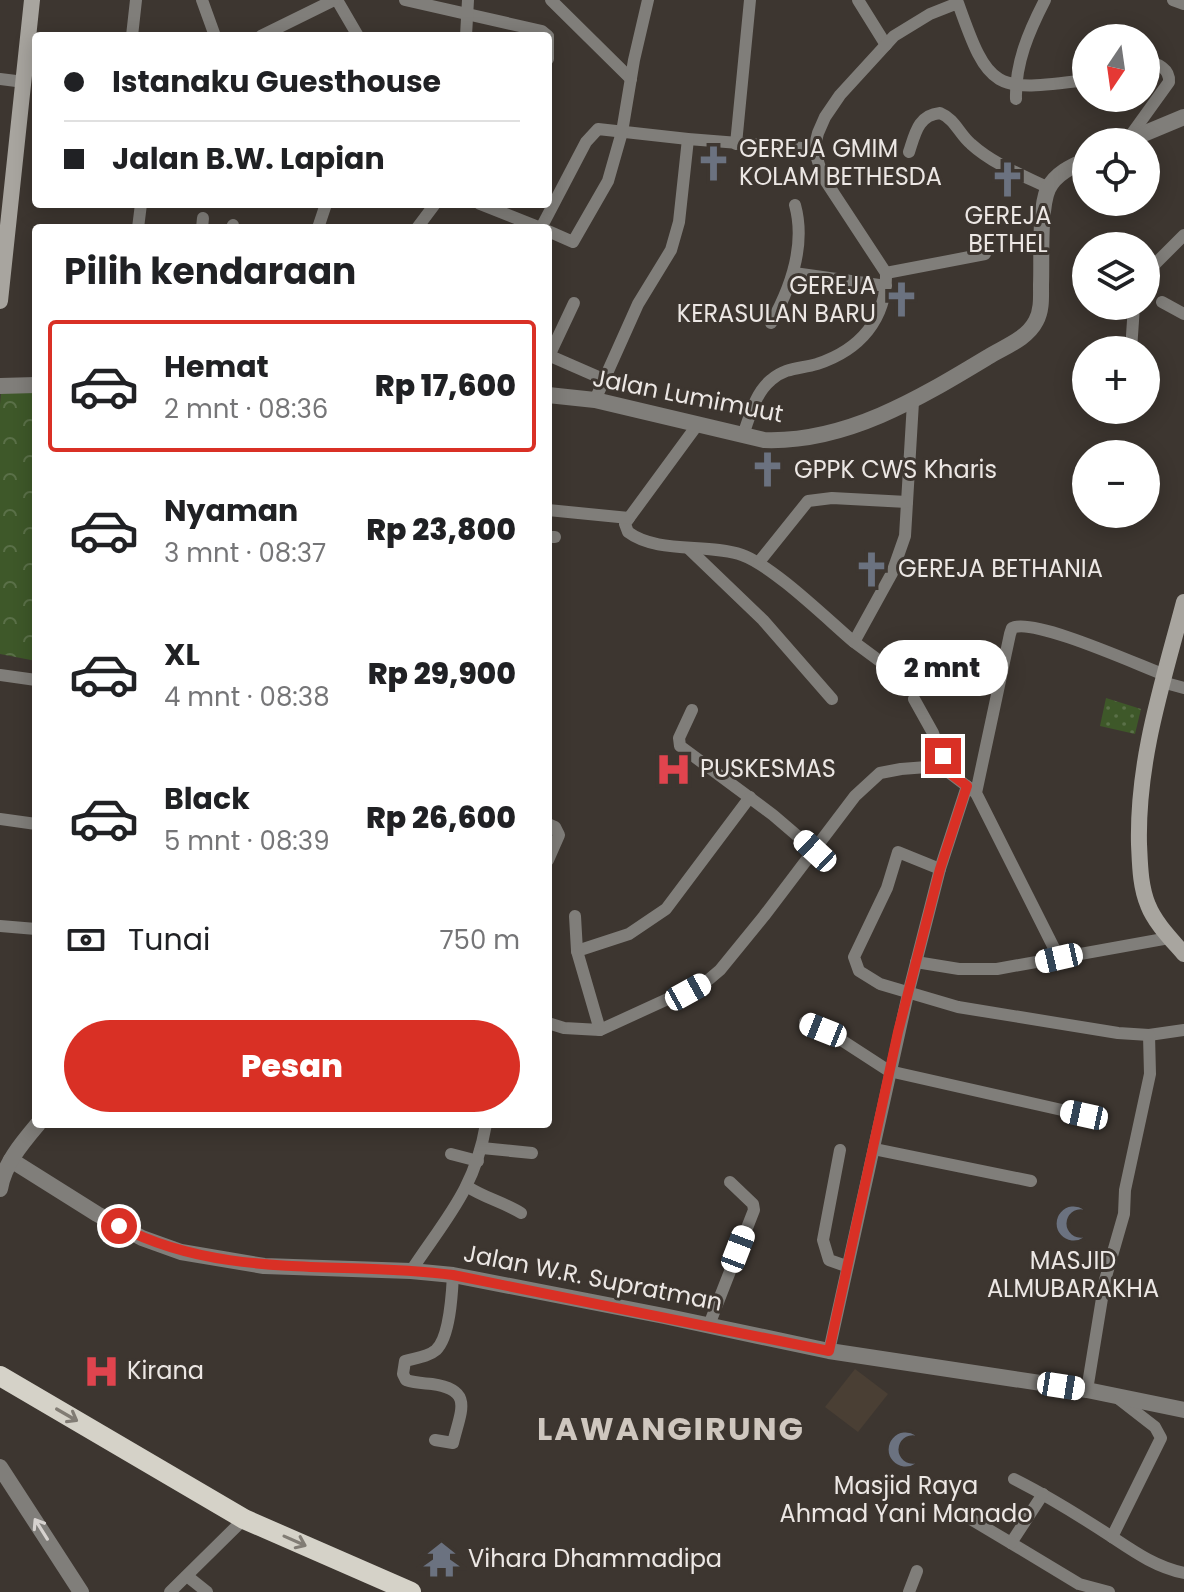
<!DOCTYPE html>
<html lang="id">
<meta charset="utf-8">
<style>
body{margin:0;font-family:Poppins,sans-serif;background:#f2f2f2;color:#202124;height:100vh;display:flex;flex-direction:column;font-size:30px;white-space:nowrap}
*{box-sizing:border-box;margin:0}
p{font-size:26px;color:#757577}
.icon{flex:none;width:44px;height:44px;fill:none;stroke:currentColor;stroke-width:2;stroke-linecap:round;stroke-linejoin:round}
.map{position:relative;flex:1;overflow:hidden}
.side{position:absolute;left:32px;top:224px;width:520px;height:904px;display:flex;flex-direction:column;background:#fff;border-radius:8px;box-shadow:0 4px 20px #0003}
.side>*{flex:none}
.guide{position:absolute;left:32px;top:32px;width:520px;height:176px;border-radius:8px;box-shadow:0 4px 20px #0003;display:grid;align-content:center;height:176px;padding:0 32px;background:#fff}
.needle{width:52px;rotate:193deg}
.tools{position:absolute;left:1072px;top:24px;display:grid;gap:16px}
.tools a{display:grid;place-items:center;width:88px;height:88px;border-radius:50%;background:#fff;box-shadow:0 4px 20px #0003;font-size:40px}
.end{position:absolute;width:36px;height:36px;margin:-18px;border:10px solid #d93025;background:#fff;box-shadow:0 0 0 4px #fff}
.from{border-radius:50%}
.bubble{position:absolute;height:56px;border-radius:28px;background:#fff;box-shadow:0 4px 20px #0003;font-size:26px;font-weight:800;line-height:56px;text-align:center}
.car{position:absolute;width:24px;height:48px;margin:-24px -12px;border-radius:10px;box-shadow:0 0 6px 2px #0007;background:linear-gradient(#fff 24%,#345 0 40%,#fff 0 76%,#345 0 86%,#fff 0)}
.guide b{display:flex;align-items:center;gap:28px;height:76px;font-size:30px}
.guide b+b{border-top:2px solid #e0e0e0}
.guide i{width:20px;height:20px;background:#202124}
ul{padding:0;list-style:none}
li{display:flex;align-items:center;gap:24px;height:132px;margin:0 16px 12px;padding:0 16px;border:4px solid transparent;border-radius:8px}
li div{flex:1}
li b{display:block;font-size:30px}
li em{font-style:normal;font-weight:800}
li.selected{border-color:#d93025}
li>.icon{width:72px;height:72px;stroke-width:1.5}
h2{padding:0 32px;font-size:36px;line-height:96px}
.pay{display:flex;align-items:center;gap:20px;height:88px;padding:0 32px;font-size:30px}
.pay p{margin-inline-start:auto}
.action{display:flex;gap:16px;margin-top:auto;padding:16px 32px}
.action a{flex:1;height:92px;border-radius:48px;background:#d93025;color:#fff;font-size:32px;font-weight:800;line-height:92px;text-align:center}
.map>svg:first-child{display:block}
.built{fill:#4a3f34}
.grass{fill:url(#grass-dots)}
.park{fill:url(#park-crowns)}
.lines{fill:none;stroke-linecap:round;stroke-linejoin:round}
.minor{stroke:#807e7a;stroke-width:12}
.tertiary{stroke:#807e7a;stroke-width:16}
.secondary{stroke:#a8a59f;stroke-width:16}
.trunk{stroke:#d5d2c8;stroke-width:20}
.oneway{stroke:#817c74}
.oneway2{stroke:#d6d2cf}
.route{stroke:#d93025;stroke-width:10}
.labels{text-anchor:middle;stroke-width:6;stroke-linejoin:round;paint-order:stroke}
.poi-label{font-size:24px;fill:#ece7e4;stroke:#3d3630;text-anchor:start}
.street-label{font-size:24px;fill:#ece7e4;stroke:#3d3630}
.district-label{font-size:32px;font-weight:bold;letter-spacing:2px;fill:#cfc7bf;stroke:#3d3630}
</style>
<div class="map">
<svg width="1184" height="1592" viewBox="0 0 1184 1592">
<defs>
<pattern id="grass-dots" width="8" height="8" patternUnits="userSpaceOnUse" patternTransform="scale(2)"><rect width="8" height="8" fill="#3e5829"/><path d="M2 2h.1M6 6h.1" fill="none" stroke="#5a7048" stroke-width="1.8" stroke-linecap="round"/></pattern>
<pattern id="park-crowns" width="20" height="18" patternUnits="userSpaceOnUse" patternTransform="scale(2)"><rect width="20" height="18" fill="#3e5829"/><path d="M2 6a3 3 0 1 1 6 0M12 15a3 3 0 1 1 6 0" fill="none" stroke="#5a7048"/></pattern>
</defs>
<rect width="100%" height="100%" fill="#3d3630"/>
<polygon class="built" points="855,1369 888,1394 858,1432 825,1407"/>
<polygon class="grass" points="1106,698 1141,709 1135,734 1100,726"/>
<polygon class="park" points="36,391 36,661 0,654 0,405 1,392"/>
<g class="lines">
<g class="minor">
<polyline points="202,0 215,36"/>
<polyline points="337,0 358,36"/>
<polyline points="405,0 542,31 548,36 548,59"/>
<polyline points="551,0 631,79"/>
<polyline points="858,0 886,45"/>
<polyline points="1173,0 1184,4"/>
<polyline points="132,36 136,0"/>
<polyline points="261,36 334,0"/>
<polyline points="466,36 468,0"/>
<polyline points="0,79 24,82"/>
<path d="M1016,99C1015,63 1029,31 1045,0"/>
<path d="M1128,139L1169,82C1170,69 1158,63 1146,62"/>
<polyline points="736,144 750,0"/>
<path d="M909,152C915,134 918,115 940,113C955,119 959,134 971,144C993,164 1022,175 1049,188"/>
<polyline points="480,204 541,228"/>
<polyline points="138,228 141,204"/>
<polyline points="202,228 203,218"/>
<polyline points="232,228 233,225"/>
<polyline points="318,228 326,204"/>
<polyline points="417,228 435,204"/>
<polyline points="541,228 586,142 598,129 688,139 814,149"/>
<polyline points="548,231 573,242 608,181 622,132 634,60 648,0"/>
<polyline points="794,273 886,286"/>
<polyline points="886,273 985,254"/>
<polyline points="1146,273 1184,235"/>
<polyline points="1162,302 1184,314"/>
<path d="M771,323C790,289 806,245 795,205"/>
<polyline points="1131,350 1134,306"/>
<polyline points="548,355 603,379"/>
<polyline points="549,356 574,303"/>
<polyline points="595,400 638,304 671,250 679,222 688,139"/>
<path d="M698,424L629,518L625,524L628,532C657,554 708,543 742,555C773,566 827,619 854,642L892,573L905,536L913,402"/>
<path d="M743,435C750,416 755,393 771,380C786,367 800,369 817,364C860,350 887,319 886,273L823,177L814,149L818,133L825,117L840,95L894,36L930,14L958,3C989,91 994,92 1086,80"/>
<polyline points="548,510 629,518"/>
<polyline points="548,537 555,537"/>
<polyline points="688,548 763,620 832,699"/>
<polyline points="759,562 808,501 832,498 907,502"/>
<polyline points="854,642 881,662"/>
<polyline points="0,675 36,680"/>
<polyline points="1162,682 1184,688"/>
<polyline points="914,699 933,733 947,771"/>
<polyline points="692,710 679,738 680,746 773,815 815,851"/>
<polyline points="0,819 36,824"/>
<polyline points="548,824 555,827 559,835 548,860"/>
<polyline points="940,869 898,852 887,888 854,957 859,971 880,984 958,1007 1118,1033 1149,1035 1184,1030"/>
<polyline points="575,916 577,951"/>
<polyline points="0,926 36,929"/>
<path d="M1059,958L976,793L1010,634L1012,628C1033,617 1138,665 1165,675"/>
<polyline points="916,962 959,969 997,969 1169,938"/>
<polyline points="805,1022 832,1034 889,1071 1084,1115"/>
<polyline points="548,1023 564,1028 600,1030 707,981 720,970 764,916 855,796 880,773 901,769 927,767 947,771 976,793"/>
<polyline points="600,1030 577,951 629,934 666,909 750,797"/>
<polyline points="482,1148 532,1153"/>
<polyline points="874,1149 1031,1181"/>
<polyline points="840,1150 823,1240 829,1260 846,1266"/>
<polyline points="451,1154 478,1161"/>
<path d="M468,1187C485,1198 503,1202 521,1213"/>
<path d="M411,1271C446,1218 475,1189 486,1124"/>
<polyline points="709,1325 754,1210 753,1204 730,1182"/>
<polyline points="829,1351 908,994 940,869 967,786"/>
<polyline points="1087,1390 1105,1280 1124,1214 1125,1190 1150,1074 1149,1035"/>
<path d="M435,1440L453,1443C461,1410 474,1390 432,1384C423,1383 415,1383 406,1380L403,1374L405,1361C415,1358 428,1357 436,1350C450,1337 452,1294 453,1275"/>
<path d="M1014,1479C1048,1496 1080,1516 1112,1537C1136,1553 1156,1567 1184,1573"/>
<polyline points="1043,1494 1011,1543 1079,1584 1109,1592"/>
<polyline points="969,1518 1011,1543"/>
<polyline points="1112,1537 1161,1438 1155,1427 1119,1399"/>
<polyline points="187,1576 207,1592"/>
<polyline points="170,1592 244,1519"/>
<polyline points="909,1592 917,1571"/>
</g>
<g class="tertiary">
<polyline points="1124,142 1184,117"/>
<polyline points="0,386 36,385"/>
<path d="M548,395L595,400L764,440C846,443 920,398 988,357C1004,347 1027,339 1036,321C1042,310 1041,297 1041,285C1042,262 1039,209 1048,189C1055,174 1072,166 1086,160"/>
<polyline points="11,1160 97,1214 142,1238 181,1252 264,1266 411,1271 453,1275 664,1316 829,1351 1087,1390 1184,1410"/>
<path d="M0,1189C4,1164 22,1143 38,1124"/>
<polyline points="0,1467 81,1592"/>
</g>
<g class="secondary">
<polyline points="0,301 32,0"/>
<path d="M1184,602C1163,682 1137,760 1139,844C1140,864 1140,886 1148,905C1155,923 1171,939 1184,954"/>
</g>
<polyline class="trunk" points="0,1376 244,1519 411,1592"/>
</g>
<defs><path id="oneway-shaft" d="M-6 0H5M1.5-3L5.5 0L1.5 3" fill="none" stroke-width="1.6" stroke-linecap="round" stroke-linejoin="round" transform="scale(2)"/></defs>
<g class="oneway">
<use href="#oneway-shaft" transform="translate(67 1415) rotate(30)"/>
<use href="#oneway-shaft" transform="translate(295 1541) rotate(24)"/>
</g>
<use class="oneway2" href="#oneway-shaft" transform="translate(41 1529) rotate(-122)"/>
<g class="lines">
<path class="route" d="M119,1226C224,1281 341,1260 453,1275L829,1351L898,1032L940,869L967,786L947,771L943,756"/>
</g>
<defs>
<symbol id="church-bare" viewBox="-9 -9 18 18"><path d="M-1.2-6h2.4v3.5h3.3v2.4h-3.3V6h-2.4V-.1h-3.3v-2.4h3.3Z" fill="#6b7280" stroke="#3d3630" stroke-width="2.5" paint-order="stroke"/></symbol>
<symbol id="hospital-bare" viewBox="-9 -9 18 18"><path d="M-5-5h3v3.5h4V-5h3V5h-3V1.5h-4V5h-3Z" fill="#e0444e" stroke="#3d3630" stroke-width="2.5" paint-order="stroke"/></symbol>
<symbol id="mosque-bare" viewBox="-9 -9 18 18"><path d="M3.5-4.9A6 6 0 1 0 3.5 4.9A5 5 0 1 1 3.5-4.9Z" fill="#6b7280" stroke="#3d3630" stroke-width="2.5" paint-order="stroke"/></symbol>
<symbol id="temple-bare" viewBox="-9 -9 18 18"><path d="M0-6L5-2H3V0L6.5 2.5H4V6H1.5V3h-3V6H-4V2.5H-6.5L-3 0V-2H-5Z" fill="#6b7280" stroke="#3d3630" stroke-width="2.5" paint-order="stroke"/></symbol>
</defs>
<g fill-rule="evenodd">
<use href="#church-bare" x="688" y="138" width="51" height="51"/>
<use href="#church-bare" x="982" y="154" width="51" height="51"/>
<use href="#church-bare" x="876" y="274" width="51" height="51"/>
<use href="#church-bare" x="742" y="444" width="51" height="51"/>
<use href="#church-bare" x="846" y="544" width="51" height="51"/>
<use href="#hospital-bare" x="648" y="744" width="51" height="51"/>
<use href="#mosque-bare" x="1048" y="1198" width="51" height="51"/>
<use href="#hospital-bare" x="76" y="1346" width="51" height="51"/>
<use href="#mosque-bare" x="880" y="1424" width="51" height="51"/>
<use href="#temple-bare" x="416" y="1534" width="51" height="51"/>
</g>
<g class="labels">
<g class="poi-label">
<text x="739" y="157">GEREJA GMIM<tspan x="739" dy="28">KOLAM BETHESDA</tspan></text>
<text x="1008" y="224" text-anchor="middle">GEREJA<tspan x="1008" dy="28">BETHEL</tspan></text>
<text x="876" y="294" text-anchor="end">GEREJA<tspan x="876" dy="28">KERASULAN BARU</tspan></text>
<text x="794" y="478">GPPK CWS Kharis</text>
<text x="898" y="577">GEREJA BETHANIA</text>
<text x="700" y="777">PUSKESMAS</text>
<text x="1073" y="1269" text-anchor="middle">MASJID<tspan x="1073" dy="28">ALMUBARAKHA</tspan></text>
<text x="127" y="1379">Kirana</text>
<text x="906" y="1494" text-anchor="middle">Masjid Raya<tspan x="906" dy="28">Ahmad Yani Manado</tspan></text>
<text x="468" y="1567">Vihara Dhammadipa</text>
</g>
<g class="street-label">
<text transform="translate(688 396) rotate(11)" y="8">Jalan Lumimuut</text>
<text transform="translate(593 1278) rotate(11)" y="8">Jalan W.R. Supratman</text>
</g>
<g class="district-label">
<text x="671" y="1440">LAWANGIRUNG</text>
</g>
</g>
</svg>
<div class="tools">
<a><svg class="needle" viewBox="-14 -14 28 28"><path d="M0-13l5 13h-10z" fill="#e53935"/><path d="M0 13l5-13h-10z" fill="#757577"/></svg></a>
<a><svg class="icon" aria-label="locate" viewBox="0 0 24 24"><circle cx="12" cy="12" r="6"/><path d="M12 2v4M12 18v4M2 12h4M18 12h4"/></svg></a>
<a><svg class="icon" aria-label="layers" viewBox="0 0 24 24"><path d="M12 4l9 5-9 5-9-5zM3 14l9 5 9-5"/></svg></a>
<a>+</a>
<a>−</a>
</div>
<i class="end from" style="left:119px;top:1226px"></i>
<i class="end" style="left:943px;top:756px"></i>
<div class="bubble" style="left:876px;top:640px;width:132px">2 mnt</div>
<i class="car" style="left:815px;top:851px;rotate:313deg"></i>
<i class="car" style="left:1059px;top:958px;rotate:257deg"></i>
<i class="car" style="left:688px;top:992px;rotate:61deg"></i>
<i class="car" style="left:823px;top:1030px;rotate:292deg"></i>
<i class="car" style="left:1084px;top:1115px;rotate:282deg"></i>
<i class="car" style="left:738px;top:1249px;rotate:21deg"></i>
<i class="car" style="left:1061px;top:1386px;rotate:99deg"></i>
<div class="guide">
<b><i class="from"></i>Istanaku Guesthouse</b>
<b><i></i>Jalan B.W. Lapian</b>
</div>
<section class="side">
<h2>Pilih kendaraan</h2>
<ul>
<li class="selected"><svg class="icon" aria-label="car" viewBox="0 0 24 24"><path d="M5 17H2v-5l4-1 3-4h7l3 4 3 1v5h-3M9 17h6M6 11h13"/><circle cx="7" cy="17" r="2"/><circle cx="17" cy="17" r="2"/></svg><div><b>Hemat</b><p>2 mnt · 08:36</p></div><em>Rp 17,600</em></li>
<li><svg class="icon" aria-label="car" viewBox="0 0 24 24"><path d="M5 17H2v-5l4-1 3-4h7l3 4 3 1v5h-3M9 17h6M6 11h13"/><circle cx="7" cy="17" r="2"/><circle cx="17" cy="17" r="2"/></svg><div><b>Nyaman</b><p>3 mnt · 08:37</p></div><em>Rp 23,800</em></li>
<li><svg class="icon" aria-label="car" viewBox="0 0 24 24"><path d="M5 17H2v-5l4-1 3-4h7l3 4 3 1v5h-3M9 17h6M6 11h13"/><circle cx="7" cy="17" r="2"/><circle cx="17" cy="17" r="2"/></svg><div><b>XL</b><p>4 mnt · 08:38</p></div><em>Rp 29,900</em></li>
<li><svg class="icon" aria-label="car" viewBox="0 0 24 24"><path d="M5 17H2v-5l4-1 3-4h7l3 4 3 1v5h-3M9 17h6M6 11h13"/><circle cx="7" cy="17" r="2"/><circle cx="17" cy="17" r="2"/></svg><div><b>Black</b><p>5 mnt · 08:39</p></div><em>Rp 26,600</em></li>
</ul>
<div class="pay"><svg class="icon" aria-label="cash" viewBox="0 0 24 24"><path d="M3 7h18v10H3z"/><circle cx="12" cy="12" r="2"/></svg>Tunai<p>750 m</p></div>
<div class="action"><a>Pesan</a></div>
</section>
</div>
